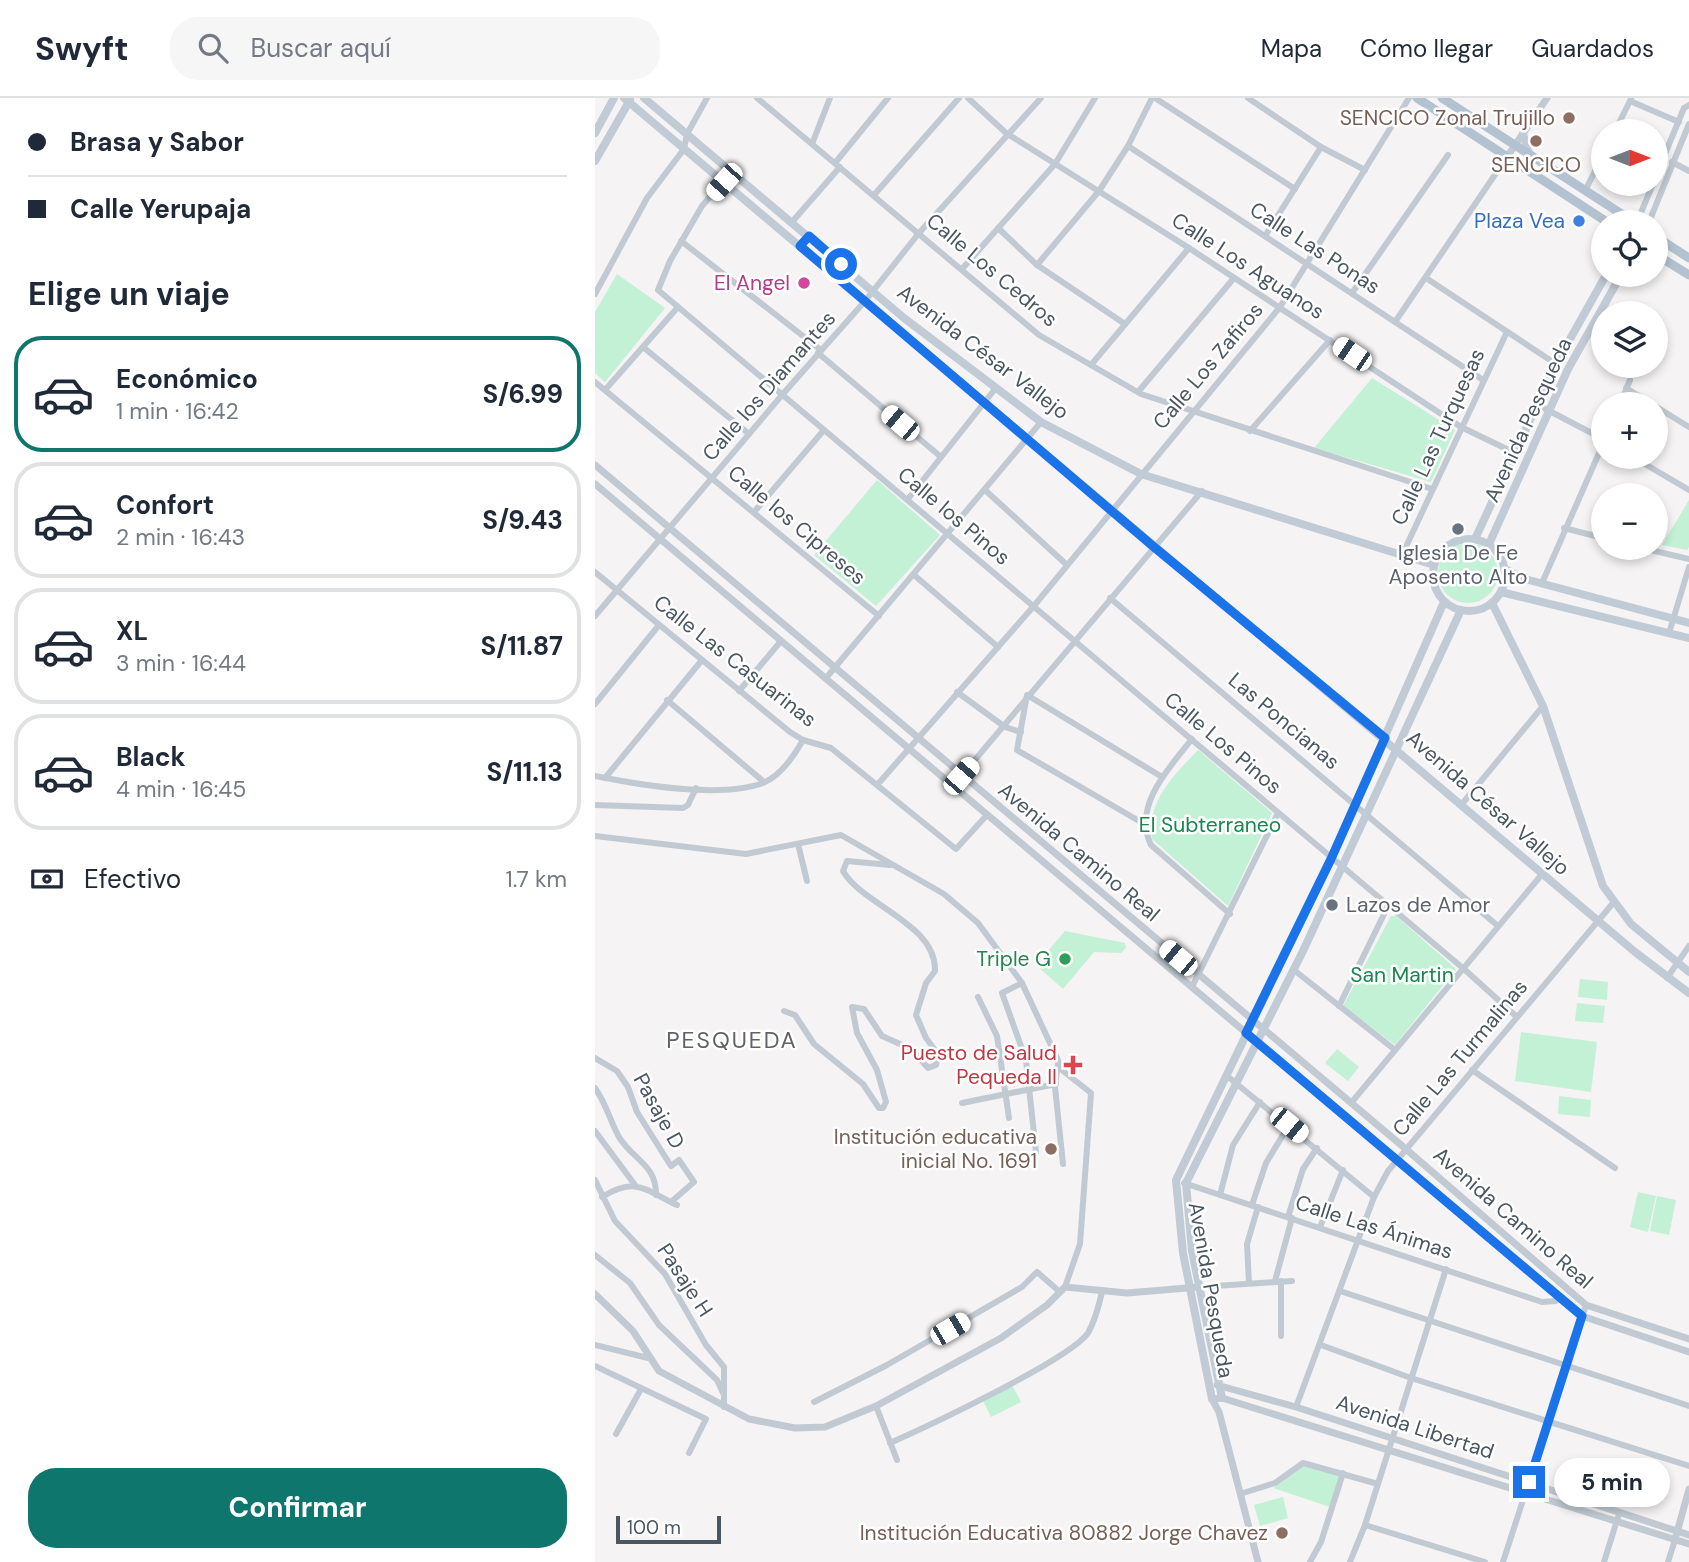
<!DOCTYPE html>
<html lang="es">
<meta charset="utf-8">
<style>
body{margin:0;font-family:"DM Sans",sans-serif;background:#f6f6f7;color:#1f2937;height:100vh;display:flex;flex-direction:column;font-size:26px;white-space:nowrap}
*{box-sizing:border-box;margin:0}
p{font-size:23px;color:#747a83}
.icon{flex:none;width:38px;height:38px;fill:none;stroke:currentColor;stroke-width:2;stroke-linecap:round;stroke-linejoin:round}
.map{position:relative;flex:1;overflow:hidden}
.sheet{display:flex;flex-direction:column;background:#fff;width:595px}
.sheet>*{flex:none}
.guide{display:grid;align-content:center;height:154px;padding:0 28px;background:#fff}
.needle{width:46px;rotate:90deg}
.fabs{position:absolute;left:996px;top:21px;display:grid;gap:14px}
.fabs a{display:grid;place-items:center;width:77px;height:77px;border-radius:50%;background:#fff;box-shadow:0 4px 10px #0003;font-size:35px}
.scale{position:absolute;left:21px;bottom:18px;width:105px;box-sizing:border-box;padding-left:7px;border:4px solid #4a5661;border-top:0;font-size:19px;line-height:24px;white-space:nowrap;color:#4a5661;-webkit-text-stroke:5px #fff;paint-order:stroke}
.end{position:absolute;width:32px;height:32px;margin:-16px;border:9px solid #1a73e8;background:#fff;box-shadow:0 0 0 4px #fff}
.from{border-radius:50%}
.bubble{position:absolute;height:49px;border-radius:24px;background:#fff;box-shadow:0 4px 10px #0003;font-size:23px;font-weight:700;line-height:49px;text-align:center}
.car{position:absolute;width:21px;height:42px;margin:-21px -10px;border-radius:9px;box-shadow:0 0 5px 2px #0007;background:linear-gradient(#fff 24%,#345 0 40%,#fff 0 76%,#345 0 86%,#fff 0)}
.guide b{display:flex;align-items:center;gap:24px;height:66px;font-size:26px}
.guide b+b{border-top:2px solid #e0e1e3}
.guide i{width:18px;height:18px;background:#1f2937}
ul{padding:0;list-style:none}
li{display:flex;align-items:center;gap:21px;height:116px;margin:0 14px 10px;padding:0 14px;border:4px solid #e0e1e3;border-radius:28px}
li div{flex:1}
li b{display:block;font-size:26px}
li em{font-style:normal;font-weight:700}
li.active{border-color:#0f766e}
li>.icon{width:63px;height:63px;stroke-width:1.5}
h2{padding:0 28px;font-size:32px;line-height:84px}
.pay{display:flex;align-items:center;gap:18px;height:77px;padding:0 28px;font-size:26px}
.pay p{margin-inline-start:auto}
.cta{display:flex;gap:14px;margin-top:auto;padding:14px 28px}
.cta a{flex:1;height:80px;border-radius:28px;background:#0f766e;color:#fff;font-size:28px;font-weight:700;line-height:80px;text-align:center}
header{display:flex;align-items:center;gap:42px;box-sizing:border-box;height:98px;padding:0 35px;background:#fff;border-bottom:2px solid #e0e1e3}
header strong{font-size:33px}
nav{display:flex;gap:38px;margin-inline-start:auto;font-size:24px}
.search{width:490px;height:63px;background:#f6f6f7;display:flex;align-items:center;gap:18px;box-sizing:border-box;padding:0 24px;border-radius:28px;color:#747a83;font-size:26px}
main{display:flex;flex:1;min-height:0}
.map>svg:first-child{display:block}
.green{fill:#c3f1d5}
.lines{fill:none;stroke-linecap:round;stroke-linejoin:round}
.minor{stroke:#c1cad2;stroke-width:6}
.tertiary{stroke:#c1cad2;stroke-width:7}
.secondary{stroke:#c1cbd6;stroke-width:8}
.primary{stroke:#b3c2d1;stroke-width:9}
.route{stroke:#1a73e8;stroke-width:9}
.education-dot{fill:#8d6e63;stroke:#fff;stroke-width:2.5}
.shop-dot{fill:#3f7fe0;stroke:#fff;stroke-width:2.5}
.hotel-dot{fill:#d1479c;stroke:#fff;stroke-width:2.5}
.worship-dot{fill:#6b7280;stroke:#fff;stroke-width:2.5}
.leisure-dot{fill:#2e9e5b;stroke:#fff;stroke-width:2.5}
.health-dot{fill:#e0444e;stroke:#fff;stroke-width:2.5}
.labels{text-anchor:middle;stroke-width:5;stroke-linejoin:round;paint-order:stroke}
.education-label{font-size:21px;fill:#785e54;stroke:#fff;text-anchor:end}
.shop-label{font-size:21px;fill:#366cbe;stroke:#fff;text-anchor:end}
.street-label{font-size:21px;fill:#4a5661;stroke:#fff}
.hotel-label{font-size:21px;fill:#b23c85;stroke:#fff;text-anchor:end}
.worship-label{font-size:21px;fill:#5b616d;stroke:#fff}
.park-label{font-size:21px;fill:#17864f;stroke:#fff}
.leisure-label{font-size:21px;fill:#27864d;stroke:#fff;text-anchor:end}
.health-label{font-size:21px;fill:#be3a42;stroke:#fff;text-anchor:end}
.neighbourhood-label{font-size:23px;letter-spacing:2px;fill:#5f6368;stroke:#fff}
</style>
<header>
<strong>Swyft</strong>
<div class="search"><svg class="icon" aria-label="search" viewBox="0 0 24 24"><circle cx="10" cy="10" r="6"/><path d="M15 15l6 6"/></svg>Buscar aquí</div>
<nav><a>Mapa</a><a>Cómo llegar</a><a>Guardados</a></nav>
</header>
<main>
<section class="sheet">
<div class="guide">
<b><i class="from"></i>Brasa y Sabor</b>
<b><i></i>Calle Yerupaja</b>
</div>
<h2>Elige un viaje</h2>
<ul>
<li class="active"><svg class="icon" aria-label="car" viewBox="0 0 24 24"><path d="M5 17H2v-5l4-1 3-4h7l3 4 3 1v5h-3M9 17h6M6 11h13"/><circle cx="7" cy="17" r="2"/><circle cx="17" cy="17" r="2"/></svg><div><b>Económico</b><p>1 min · 16:42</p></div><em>S/6.99</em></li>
<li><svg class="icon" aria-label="car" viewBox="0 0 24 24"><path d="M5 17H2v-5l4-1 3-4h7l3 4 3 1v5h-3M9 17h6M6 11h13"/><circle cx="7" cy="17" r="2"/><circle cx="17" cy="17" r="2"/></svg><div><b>Confort</b><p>2 min · 16:43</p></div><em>S/9.43</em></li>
<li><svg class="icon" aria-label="car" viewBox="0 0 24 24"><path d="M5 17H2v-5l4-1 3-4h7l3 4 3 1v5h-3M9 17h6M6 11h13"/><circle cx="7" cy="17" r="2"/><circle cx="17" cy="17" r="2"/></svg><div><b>XL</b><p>3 min · 16:44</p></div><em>S/11.87</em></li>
<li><svg class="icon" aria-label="car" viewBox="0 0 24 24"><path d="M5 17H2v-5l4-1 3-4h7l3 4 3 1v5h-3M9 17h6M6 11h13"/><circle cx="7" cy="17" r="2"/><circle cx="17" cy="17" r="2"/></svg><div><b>Black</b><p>4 min · 16:45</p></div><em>S/11.13</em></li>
</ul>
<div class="pay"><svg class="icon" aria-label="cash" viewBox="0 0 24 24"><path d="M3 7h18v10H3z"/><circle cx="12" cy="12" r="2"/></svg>Efectivo<p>1.7 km</p></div>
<div class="cta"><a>Confirmar</a></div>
</section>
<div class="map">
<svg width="1094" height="1464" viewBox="0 0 1094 1464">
<rect width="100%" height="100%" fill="#f5f3f3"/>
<g class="green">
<polygon points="22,176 70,210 10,284 0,275 0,214"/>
<polygon points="777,280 860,332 836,384 719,350"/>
<polygon points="282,382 345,437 281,508 219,457"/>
<polygon points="1094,402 1094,449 1092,452 1067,447"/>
<circle cx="873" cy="475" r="30"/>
<path d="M603,652L677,715L633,808L557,741C551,704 579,677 603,652Z"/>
<polygon points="796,818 801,818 861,871 800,947 748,908"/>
<polygon points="470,833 530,845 531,850 526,855 499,854 468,891 441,867"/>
<polygon points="985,881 1013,884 1012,902 983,899"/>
<polygon points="982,905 1010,908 1008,925 980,923"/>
<polygon points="926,934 1002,944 996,994 920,983"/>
<polygon points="742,951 764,969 753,983 730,965"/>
<polygon points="964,998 996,1002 995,1019 963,1016"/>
<polygon points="1043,1094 1061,1098 1053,1134 1035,1129"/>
<polygon points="1062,1098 1081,1102 1074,1137 1055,1133"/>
<polygon points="417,1287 426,1304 396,1319 388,1303"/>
<polygon points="709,1368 745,1378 735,1409 678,1390"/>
<polygon points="688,1399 693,1420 665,1428 659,1407"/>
</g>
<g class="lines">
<g class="minor">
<polyline points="162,0 444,237 546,296 837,391"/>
<polyline points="373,0 411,35 594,150 866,329 920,355"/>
<polyline points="560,0 700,91"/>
<polyline points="653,0 726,49 770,72"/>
<polyline points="1035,3 1084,24"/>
<polyline points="1020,33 1036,1"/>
<polyline points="217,46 235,0"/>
<polyline points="533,48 888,282"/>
<polyline points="1077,64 1094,73"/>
<polyline points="240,65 293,0"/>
<polyline points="137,73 107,108 75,163 63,192 869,871 922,919"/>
<polyline points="1060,80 1089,10 1094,7"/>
<polyline points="990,93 1008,57"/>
<polyline points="279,97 364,0"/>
<polyline points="197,124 245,69"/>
<polyline points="1042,124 1058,86"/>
<polyline points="1054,124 1094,26"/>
<polyline points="403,130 442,167 530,226"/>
<polyline points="670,138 726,49"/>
<polyline points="86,143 226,252"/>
<polyline points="442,167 504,93 533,48 557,0"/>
<polyline points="367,171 460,66 500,0"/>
<polyline points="831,180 961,266"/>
<polyline points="757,195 853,57"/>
<polyline points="0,196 52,100 89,51 92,36 112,0"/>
<polyline points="800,224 912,59"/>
<polyline points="48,249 154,336"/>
<polyline points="223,255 346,359"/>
<polyline points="496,267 594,150"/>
<polyline points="0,284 284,518"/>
<polyline points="1031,290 1057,306"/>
<polyline points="10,292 83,209"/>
<polyline points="543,294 639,180"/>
<polyline points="1025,306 1035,282"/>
<polyline points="943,307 1008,341"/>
<polyline points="1060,308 1094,329"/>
<polyline points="655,333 735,242"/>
<polyline points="1038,359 1094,392"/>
<polyline points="390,392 472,467"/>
<polyline points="313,401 400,291"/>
<polyline points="159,414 229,332"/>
<polyline points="969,430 1008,440"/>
<polyline points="1047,450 1094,461"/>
<polyline points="807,457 911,236"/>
<polyline points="0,474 195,634 208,642 236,650 361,751 391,718"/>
<polyline points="319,477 403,549"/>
<polyline points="947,485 1008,346"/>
<polyline points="515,500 903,828"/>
<polyline points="0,518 187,297 270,203 324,135 446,0"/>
<polyline points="1074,535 1094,469"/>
<polyline points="231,580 446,324"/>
<polyline points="144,593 186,543"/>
<polyline points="362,594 410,629 426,634"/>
<polyline points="72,602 169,684"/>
<polyline points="0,606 64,527"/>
<path d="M597,641C574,670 537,708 556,747L635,816"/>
<path d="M0,678C45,687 124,701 168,685C186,678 199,658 208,642"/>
<polyline points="10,680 107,562"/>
<polyline points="283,686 438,509 685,209 814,0"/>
<polyline points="357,689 607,393"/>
<polyline points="867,706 948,608"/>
<polyline points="0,707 88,710 93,707 101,690"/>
<polyline points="551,727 422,652 432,597 567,679"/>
<polyline points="0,738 151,756 246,737 349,796 383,825 427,885 468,973 496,995 485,1146 470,1189"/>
<polyline points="203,746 212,783"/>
<polyline points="699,872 800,952"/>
<polyline points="1072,880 1094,848"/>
<polyline points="427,885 407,895 431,962 441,1054"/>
<polyline points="597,889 683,715"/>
<polyline points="383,899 402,938 414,1020"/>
<polyline points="744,908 793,808"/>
<path d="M189,913L200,917L219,946L268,986L284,1010H288L291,1004L282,972L262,935L257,909L269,911L287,938L316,951L333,970L341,967L343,956L331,940L321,917L331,885L340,873C342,826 267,807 248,773L252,763L295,767"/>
<polyline points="0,960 22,973 33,989 42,1014 76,1068 84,1062 99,1084 76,1104"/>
<polyline points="463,965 460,989 468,1066"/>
<polyline points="877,972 1020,1070"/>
<polyline points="631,977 779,1099"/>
<path d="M0,990C11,1005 15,1023 24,1039C37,1061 62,1067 61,1097"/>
<polyline points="367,1005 461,986"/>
<polyline points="756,1005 948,775"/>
<polyline points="0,1033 40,1087"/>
<polyline points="0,1082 20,1123 70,1176 111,1247 129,1269 129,1309"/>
<polyline points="589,1085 947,1204 961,1203 965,1199"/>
<polyline points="625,1097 638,1047 665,1004"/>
<path d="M7,1099C41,1078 50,1092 82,1107"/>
<polyline points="657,1107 671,1065 694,1027"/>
<polyline points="693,1119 708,1071 722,1050"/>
<polyline points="725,1129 748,1072"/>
<polyline points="0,1157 35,1185 64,1227 122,1282 128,1295"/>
<polyline points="680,1183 697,1120"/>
<polyline points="686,1183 686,1238"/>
<polyline points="654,1185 652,1146 663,1109"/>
<polyline points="604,1189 697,1183"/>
<polyline points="745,1193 1094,1308"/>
<polyline points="0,1247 53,1260"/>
<polyline points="726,1247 816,1280 1094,1368"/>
<polyline points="0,1268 111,1321 94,1355"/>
<polyline points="219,1304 292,1267 427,1189 442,1174 465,1194"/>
<polyline points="281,1308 302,1362"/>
<polyline points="701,1309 779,1099 793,1073 1019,804"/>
<polyline points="21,1336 46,1291"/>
<path d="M295,1345C331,1329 474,1262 493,1235C500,1223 504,1207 507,1194"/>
<polyline points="645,1396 680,1385 708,1365 783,1386"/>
<polyline points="770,1427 890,1464"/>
<polyline points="715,1464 726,1444 748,1375"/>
<polyline points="755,1464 770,1427 851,1171"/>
<polyline points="908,1464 991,1207"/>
<polyline points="1009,1464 1023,1419"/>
<polyline points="1073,1464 1080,1442"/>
</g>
<g class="tertiary">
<polyline points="912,59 952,0"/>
<polyline points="0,367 812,1052 991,1207 1094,1241"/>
<polyline points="0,386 987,1218 1094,1254"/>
<polyline points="0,1196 38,1233 64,1273 154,1321 200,1330 230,1329 281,1308 406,1240 452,1207 470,1189 532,1195 604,1189"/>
<polyline points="622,1287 701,1309 1094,1437"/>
<polyline points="1081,1438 1094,1391"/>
<polyline points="663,1464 624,1314 617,1301 627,1300 1094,1446"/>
</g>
<g class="secondary">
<polyline points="29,0 1040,854 1094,895"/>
<polyline points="49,0 309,220 446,324 546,376 839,467"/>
<polyline points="0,35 19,0"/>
<polyline points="928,36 934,56"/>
<polyline points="0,63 35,2"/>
<circle cx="874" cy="477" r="36"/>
<polyline points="880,441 961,266 1011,177"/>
<polyline points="894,446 973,271 1026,177"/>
<polyline points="910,471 930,481 1094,525"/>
<polyline points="906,494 1094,540"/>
<polyline points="897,505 948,608 1008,788 1036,826 1094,874"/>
<polyline points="627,1300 597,1153 591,1085 708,853 866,512"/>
<polyline points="617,1301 588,1155 581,1082 736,761 849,504"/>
</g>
<g class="primary">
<polyline points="822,0 1012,124"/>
<polyline points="847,0 1039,124"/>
<polyline points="1060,138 1094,160"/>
<polyline points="1060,156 1094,177"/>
</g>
</g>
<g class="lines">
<polyline class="route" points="246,166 214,138 205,148 559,449 790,640 736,761 651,935 987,1218 934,1384"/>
</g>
<g class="education-dot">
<circle cx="974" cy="20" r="7"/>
<circle cx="941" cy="43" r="7"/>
<circle cx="456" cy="1051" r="7"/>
<circle cx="687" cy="1435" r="7"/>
</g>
<circle class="shop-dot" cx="984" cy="123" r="7"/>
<circle class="hotel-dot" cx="209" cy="185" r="7"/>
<g class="worship-dot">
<circle cx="863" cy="431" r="7"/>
<circle cx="737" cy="807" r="7"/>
</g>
<circle class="leisure-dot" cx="470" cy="861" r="7"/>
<path class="health-dot" d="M474.5 956.5h7v7h7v7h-7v7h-7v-7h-7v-7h7z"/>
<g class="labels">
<g class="education-label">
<text x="960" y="27">SENCICO Zonal Trujillo</text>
<text x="941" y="74" text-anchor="middle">SENCICO</text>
<text x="442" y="1046">Institución educativa<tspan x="442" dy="24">inicial No. 1691</tspan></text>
<text x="673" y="1442">Institución Educativa 80882 Jorge Chavez</text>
</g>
<g class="shop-label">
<text x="970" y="130">Plaza Vea</text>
</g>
<g class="street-label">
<text transform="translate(720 150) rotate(33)" y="7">Calle Las Ponas</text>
<text transform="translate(653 168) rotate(33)" y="7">Calle Los Aguanos</text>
<text transform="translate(397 172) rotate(40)" y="7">Calle Los Cedros</text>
<text transform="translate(388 254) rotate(37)" y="7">Avenida César Vallejo</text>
<text transform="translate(613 268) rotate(-50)" y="7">Calle Los Zafiros</text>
<text transform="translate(174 288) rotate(-49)" y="7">Calle los Diamantes</text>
<text transform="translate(933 322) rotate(-65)" y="7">Avenida Pesqueda</text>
<text transform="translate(843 339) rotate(-65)" y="7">Calle Las Turquesas</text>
<text transform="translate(359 418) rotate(40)" y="7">Calle los Pinos</text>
<text transform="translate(202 427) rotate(40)" y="7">Calle los Cipreses</text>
<text transform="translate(140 563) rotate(38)" y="7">Calle Las Casuarinas</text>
<text transform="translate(689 623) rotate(40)" y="7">Las Poncianas</text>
<text transform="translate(628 645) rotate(40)" y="7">Calle Los Pinos</text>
<text transform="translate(893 705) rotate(41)" y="7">Avenida César Vallejo</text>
<text transform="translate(484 754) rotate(40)" y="7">Avenida Camino Real</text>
<text transform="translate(865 960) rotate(-50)" y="7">Calle Las Turmalinas</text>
<text transform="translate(64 1013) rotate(61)" y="7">Pasaje D</text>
<text transform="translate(918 1120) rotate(41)" y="7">Avenida Camino Real</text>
<text transform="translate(779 1129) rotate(18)" y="7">Calle Las Ánimas</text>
<text transform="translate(90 1182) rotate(57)" y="7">Pasaje H</text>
<text transform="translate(616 1192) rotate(80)" y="7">Avenida Pesqueda</text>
<text transform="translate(820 1329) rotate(18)" y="7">Avenida Libertad</text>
</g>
<g class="hotel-label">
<text x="195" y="192">El Angel</text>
</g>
<g class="worship-label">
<text x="863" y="462">Iglesia De Fe<tspan x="863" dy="24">Aposento Alto</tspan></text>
<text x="751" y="814" text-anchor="start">Lazos de Amor</text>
</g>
<g class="park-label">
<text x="615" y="734">El Subterraneo</text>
<text x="807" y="884">San Martin</text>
</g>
<g class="leisure-label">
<text x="456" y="868">Triple G</text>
</g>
<g class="health-label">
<text x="462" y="962">Puesto de Salud<tspan x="462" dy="24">Pequeda II</tspan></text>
</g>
<g class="neighbourhood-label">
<text x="137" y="950">PESQUEDA</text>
</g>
</g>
</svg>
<div class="fabs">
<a><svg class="needle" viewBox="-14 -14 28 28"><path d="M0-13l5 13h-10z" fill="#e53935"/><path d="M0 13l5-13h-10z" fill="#747a83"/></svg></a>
<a><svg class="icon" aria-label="locate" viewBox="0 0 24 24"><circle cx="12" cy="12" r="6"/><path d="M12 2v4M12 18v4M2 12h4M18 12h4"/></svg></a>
<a><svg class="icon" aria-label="layers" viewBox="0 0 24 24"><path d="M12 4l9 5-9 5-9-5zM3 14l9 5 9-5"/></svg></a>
<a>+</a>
<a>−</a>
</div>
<div class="scale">100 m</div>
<i class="end from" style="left:246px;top:166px"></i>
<i class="end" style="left:934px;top:1384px"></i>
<div class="bubble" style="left:959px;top:1360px;width:116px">5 min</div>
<i class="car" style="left:129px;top:84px;rotate:222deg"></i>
<i class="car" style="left:757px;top:256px;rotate:304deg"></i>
<i class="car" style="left:305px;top:325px;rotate:310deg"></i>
<i class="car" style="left:366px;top:678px;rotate:41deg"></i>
<i class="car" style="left:583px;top:860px;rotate:310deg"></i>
<i class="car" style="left:694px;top:1027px;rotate:129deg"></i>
<i class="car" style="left:355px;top:1231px;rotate:60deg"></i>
</div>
</main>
